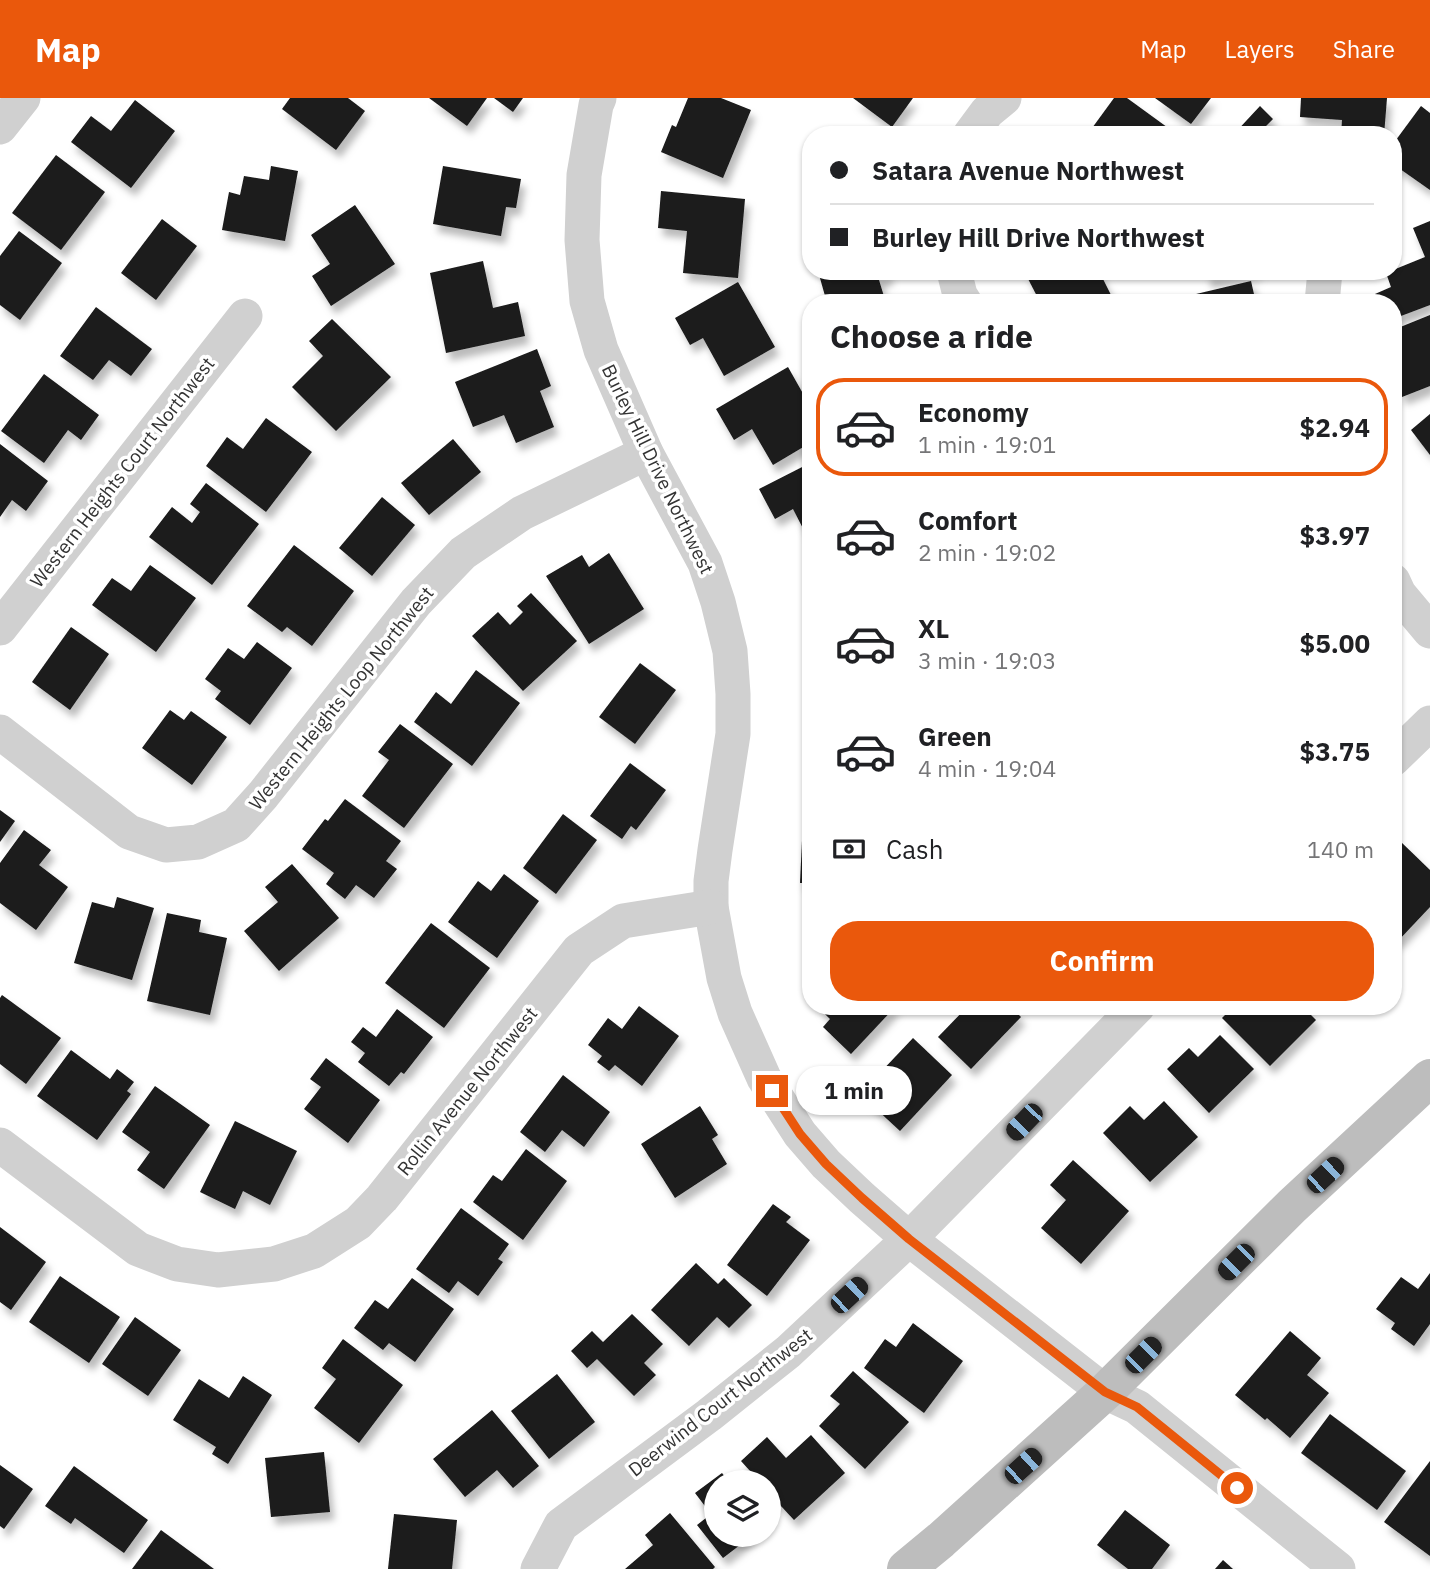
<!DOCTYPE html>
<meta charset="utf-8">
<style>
body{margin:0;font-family:"IBM Plex Sans",sans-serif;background:#f2f2f2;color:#202124;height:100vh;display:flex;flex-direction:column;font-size:26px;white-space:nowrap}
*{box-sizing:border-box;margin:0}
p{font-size:23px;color:#757577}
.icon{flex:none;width:38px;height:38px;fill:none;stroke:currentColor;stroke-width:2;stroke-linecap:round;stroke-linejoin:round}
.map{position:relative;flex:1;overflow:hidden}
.drawer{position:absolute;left:802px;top:196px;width:600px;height:721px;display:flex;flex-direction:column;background:#fff;border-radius:28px;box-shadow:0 2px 5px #0004}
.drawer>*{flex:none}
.top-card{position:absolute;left:802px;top:28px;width:600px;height:154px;border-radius:28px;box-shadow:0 2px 5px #0004;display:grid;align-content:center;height:154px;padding:0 28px;background:#fff}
.buttons{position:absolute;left:704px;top:1372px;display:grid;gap:14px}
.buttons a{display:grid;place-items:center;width:77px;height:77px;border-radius:50%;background:#fff;box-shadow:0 2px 5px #0004;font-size:35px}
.end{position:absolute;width:32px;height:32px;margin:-16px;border:9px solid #ea580c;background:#fff;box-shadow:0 0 0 4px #fff}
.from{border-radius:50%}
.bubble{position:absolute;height:49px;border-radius:24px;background:#fff;box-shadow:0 2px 5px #0004;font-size:23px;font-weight:800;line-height:49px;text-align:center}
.car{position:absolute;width:21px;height:42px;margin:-21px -10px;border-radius:9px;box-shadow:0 0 5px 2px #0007;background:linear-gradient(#222 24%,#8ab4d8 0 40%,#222 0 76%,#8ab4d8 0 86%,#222 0)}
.top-card b{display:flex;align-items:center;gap:24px;height:66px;font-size:26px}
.top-card b+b{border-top:2px solid #e0e0e0}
.top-card i{width:18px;height:18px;background:#202124}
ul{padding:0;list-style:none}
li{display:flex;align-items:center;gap:21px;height:98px;margin:0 14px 10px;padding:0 14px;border:4px solid transparent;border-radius:28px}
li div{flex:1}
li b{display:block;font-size:26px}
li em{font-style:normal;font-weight:800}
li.active{border-color:#ea580c}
li>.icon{width:63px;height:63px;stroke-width:1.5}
h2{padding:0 28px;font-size:32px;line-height:84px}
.pay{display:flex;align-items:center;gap:18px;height:77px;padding:0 28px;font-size:26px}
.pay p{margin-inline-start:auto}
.button{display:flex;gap:14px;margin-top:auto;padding:14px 28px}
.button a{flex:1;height:80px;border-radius:28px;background:#ea580c;color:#fff;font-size:28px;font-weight:800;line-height:80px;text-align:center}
header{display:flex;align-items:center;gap:42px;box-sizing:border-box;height:98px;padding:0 35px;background:#ea580c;color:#fff}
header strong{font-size:33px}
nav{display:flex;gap:38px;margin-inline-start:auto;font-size:24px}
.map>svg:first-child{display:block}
.building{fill:#1a1a1a;filter:url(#shadow)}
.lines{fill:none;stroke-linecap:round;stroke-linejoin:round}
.minor{stroke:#d0d0d0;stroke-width:35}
.secondary{stroke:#bdbdbd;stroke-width:38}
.route{stroke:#ea580c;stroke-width:9}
.labels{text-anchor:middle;stroke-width:7;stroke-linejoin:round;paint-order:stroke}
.street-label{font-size:19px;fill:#333;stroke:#fff}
</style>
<header>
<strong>Map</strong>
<nav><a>Map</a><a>Layers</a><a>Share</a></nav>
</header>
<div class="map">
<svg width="1430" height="1471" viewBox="0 0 1430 1471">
<defs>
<filter id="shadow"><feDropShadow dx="4.5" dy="8" stdDeviation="3.5" flood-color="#0004"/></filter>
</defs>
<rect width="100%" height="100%" fill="#fff"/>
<g class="building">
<polygon points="290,0 348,0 365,13 336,52 282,11"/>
<polygon points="429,0 487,0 467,28"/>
<polygon points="494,0 523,0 513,14"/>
<polygon points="688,0 721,0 751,12 723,80 661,54 672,27 676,29"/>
<polygon points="853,0 913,0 892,29"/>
<polygon points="1114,0 1127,0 1171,32 1168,37 1087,37"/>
<polygon points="1155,0 1211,0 1191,26"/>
<polygon points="1301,0 1387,0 1384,37 1341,37 1342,22 1300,19"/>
<polygon points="135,2 175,33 131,90 71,44 91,18 111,33"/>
<polygon points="1260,8 1273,21 1266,28 1275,37 1233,37"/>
<polygon points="1421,8 1430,15 1430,92 1393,66 1393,46"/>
<polygon points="56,57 105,94 61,152 12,115"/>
<polygon points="271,68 298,73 285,143 222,132 229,94 240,97 244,78 269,82"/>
<polygon points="443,68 521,81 516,110 506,109 501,138 433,126"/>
<polygon points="661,93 745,101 738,180 683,175 687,133 658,130"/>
<polygon points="355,107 395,166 331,208 312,178 330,166 311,137"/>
<polygon points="162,121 197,148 156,202 121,175"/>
<polygon points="1430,123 1430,207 1393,221 1393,205 1378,205 1375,196 1391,189 1386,175 1393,173 1393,172 1425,159 1413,130"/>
<polygon points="19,133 62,165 20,222 0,207 0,158"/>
<polygon points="483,163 493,210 518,204 525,238 446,255 430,175"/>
<polygon points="818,173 888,173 889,179 879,182 886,205 827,205"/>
<polygon points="1024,173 1099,173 1115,205 1040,204"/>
<polygon points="1205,173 1257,173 1257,175 1207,182"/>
<polygon points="1251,183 1256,205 1176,205 1175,201"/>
<polygon points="738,184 775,249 724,278 703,240 690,247 675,220"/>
<polygon points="96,209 152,251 131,278 109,262 93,282 60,258"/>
<polygon points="1430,217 1430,288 1402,299 1393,275 1393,268 1398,265 1393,251 1393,232"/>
<polygon points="332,221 391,279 336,333 292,289 323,258 309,243"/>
<polygon points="537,251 551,288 540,293 554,329 516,345 504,317 473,329 455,284"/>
<polygon points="788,269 810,308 810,345 773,367 752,331 734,342 716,311"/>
<polygon points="44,276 99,317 81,342 68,332 44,365 1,333"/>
<polygon points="1430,316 1430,357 1411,332"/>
<polygon points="266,320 312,354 266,414 206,368 227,339 243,351"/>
<polygon points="453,341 481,374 429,417 401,385"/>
<polygon points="0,346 48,383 26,413 12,402 0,419"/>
<polygon points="810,365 810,444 793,411 775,421 759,391"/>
<polygon points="206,385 259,426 212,487 149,439 172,409 192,425 200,414 190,406"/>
<polygon points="382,399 415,427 372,478 339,450"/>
<polygon points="294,447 354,493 312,548 287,529 282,534 247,508"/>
<polygon points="609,455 644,511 589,546 546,478 582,457 589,469"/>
<polygon points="150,467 196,500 156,554 92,507 112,480 131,493"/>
<polygon points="531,495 577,543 523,593 472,538 498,514 510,527 523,514 517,508"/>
<polygon points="71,529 109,556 70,612 32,584"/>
<polygon points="257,544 292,570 250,627 215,601 221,593 205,581 228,550 244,561"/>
<polygon points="640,565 676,592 635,646 599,619"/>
<polygon points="476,572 520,605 472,668 414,624 436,594 451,606"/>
<polygon points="170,612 184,622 191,613 227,639 192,687 142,650"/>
<polygon points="400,626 453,666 404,730 362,698 389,662 378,654"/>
<polygon points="630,665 666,692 636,732 631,728 622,741 590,718"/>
<polygon points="345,701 401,743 386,763 397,771 374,800 356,787 345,801 326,786 334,775 302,751 325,721 328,723"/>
<polygon points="0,712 15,723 0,744"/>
<polygon points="563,716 597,742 556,796 523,770"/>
<polygon points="24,732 51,752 39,767 68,789 36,832 0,805 0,765"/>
<polygon points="802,743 810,743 810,785 800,785"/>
<polygon points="1400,743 1430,772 1430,809 1397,844 1393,840 1393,751"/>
<polygon points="292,766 339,820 279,873 244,833 278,804 265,789"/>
<polygon points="504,776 539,803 497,860 448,824 478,783 491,793"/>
<polygon points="117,799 154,810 132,882 74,865 92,804 114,810"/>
<polygon points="167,815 201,822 199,834 227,840 210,917 147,903"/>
<polygon points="431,825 490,870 444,930 385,885"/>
<polygon points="2,897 61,940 26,986 0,966 0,900"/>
<polygon points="639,908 679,938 642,988 615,967 609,973 597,964 602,958 588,947 608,920 622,931"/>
<polygon points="817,908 896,908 851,956 823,929 830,921"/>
<polygon points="968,908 1010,908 1021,919 971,971 938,939"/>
<polygon points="1234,908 1302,908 1316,922 1270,968 1222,920"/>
<polygon points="397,911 433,939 404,976 401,974 389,988 358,964 365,955 351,944 363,929 376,939"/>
<polygon points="1220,937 1254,971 1209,1015 1167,971 1189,950 1198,959"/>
<polygon points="913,940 952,977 900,1033 860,996"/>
<polygon points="71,952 110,981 117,971 134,984 127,993 131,996 97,1042 37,998"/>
<polygon points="326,960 380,1002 348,1045 304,1011 321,989 310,981"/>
<polygon points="563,977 610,1014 584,1049 562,1032 545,1054 520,1034"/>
<polygon points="155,988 210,1027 164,1091 137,1072 150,1054 122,1034"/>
<polygon points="1164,1003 1198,1039 1150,1084 1103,1035 1130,1008 1144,1022"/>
<polygon points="700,1008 718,1037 712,1041 727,1066 675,1100 641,1046"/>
<polygon points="235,1023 297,1053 270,1107 243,1093 235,1111 200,1094"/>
<polygon points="526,1051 567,1083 523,1142 473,1104 493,1077 502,1083"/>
<polygon points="1073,1062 1129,1113 1081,1166 1041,1130 1066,1102 1050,1087"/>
<polygon points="773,1106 791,1119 786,1124 810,1142 767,1198 727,1167"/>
<polygon points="461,1110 509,1146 498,1161 503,1164 478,1198 458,1183 449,1195 416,1171"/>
<polygon points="0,1129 46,1164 11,1212 0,1204"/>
<polygon points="696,1165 718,1186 724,1180 752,1207 729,1230 717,1219 689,1248 651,1212"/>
<polygon points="1430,1175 1430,1226 1414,1248 1391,1231 1395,1225 1376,1211 1401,1179 1418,1191"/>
<polygon points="60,1178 120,1219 89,1265 29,1224"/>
<polygon points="412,1180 454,1211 415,1264 389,1245 383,1252 354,1230 375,1202 388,1211"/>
<polygon points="632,1216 663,1246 644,1265 656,1277 634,1298 597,1261 587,1270 571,1253 592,1233 603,1244"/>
<polygon points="135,1219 181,1252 148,1298 102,1266"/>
<polygon points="913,1225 963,1263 924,1315 864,1270 885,1241 896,1249"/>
<polygon points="1290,1233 1321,1260 1307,1277 1329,1295 1290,1340 1267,1320 1265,1322 1235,1297"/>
<polygon points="343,1241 403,1287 359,1345 314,1310 336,1281 322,1270"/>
<polygon points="853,1273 909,1324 865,1371 819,1328 840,1306 830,1298"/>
<polygon points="557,1276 595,1324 549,1361 511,1313"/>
<polygon points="243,1278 272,1297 228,1366 212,1356 216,1349 173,1322 199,1281 229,1300"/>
<polygon points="492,1312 539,1368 513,1390 497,1372 465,1399 433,1361"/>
<polygon points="1330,1316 1406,1373 1377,1412 1301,1355"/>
<polygon points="811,1337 845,1375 794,1422 768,1394 768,1384 760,1384 741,1363 767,1339 786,1360"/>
<polygon points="324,1354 330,1414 271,1419 265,1360"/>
<polygon points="1430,1363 1430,1458 1384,1424"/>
<polygon points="0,1367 33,1391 4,1431 0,1428"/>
<polygon points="74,1368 148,1422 124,1455 75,1420 71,1426 45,1408"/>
<polygon points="722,1375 729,1384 716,1384 716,1437 753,1437 723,1460 697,1427 711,1416 695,1395"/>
<polygon points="1125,1412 1170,1447 1152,1471 1128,1471 1097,1447"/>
<polygon points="670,1415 715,1469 713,1471 625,1471 653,1447 645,1437"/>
<polygon points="394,1416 457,1422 452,1471 388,1471"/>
<polygon points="161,1432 214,1471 132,1471"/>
<polygon points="1223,1462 1233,1471 1215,1471"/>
</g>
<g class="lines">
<g class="minor">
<polyline points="599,0 596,7 584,77 582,142 587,203 601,252 646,355 705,465 718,504 730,553 733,596 733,636 715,752 711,783 711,809 724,880 735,915 764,980 800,1036 826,1066 862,1100 909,1141 1105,1294 1137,1309 1338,1471"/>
<polyline points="0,29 23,0"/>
<polyline points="970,37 987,14 1004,0"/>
<polyline points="954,173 960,197 965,205"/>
<polyline points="1322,205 1325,173"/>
<polyline points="1393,483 1399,496 1430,533"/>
<polyline points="0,530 245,218"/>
<polyline points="0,634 129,734 166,747 198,744 236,727 263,697 416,504 463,455 522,415 646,355"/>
<polyline points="1393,661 1430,625"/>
<polyline points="0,1047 138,1151 177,1166 218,1172 274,1166 314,1153 358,1125 382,1100 579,852 623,823 711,809"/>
<polyline points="538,1471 561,1427 709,1317 788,1254 909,1141 1138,908"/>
</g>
<polyline class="secondary" points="906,1471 941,1442 1105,1294 1292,1108 1430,980"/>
</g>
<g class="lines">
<polyline class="route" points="772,993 800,1036 826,1066 862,1100 909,1141 1105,1294 1137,1309 1237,1390"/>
</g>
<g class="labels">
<g class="street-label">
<text transform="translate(658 371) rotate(64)" y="7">Burley Hill Drive Northwest</text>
<text transform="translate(122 374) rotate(-52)" y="7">Western Heights Court Northwest</text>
<text transform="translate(341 600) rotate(-51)" y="7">Western Heights Loop Northwest</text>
<text transform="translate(467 993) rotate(-51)" y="7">Rollin Avenue Northwest</text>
<text transform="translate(720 1304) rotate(-38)" y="7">Deerwind Court Northwest</text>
</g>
</g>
</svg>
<div class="buttons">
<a><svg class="icon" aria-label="layers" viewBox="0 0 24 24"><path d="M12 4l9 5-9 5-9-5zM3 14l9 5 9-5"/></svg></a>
</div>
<i class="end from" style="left:1237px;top:1390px"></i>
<i class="end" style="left:772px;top:993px"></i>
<div class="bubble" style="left:796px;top:968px;width:116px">1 min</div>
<i class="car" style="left:1024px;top:1024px;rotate:224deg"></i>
<i class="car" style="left:1325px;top:1077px;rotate:47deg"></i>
<i class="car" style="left:1236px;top:1164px;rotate:225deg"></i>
<i class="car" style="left:849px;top:1197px;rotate:47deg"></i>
<i class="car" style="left:1143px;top:1257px;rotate:45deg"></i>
<i class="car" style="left:1023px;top:1368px;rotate:48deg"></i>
<div class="top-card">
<b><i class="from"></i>Satara Avenue Northwest</b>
<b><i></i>Burley Hill Drive Northwest</b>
</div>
<section class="drawer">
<h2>Choose a ride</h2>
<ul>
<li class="active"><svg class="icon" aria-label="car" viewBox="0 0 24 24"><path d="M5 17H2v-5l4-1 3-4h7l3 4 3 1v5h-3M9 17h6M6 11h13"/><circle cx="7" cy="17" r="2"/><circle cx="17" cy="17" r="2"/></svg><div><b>Economy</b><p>1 min · 19:01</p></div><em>$2.94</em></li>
<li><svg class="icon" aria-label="car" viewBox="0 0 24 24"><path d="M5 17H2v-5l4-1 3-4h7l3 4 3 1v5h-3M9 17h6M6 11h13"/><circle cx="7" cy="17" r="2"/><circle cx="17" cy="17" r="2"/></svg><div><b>Comfort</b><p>2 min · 19:02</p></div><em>$3.97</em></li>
<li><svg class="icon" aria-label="car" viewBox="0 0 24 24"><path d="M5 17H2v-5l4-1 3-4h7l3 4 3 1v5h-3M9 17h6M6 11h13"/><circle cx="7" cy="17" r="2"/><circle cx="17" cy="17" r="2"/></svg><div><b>XL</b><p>3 min · 19:03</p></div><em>$5.00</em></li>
<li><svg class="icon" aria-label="car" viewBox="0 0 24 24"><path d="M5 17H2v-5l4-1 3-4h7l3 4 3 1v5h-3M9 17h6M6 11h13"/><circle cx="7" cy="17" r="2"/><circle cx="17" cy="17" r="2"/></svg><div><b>Green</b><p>4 min · 19:04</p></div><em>$3.75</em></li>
</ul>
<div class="pay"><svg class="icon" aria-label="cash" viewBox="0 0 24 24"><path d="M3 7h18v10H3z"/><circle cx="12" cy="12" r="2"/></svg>Cash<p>140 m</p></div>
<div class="button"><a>Confirm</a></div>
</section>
</div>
